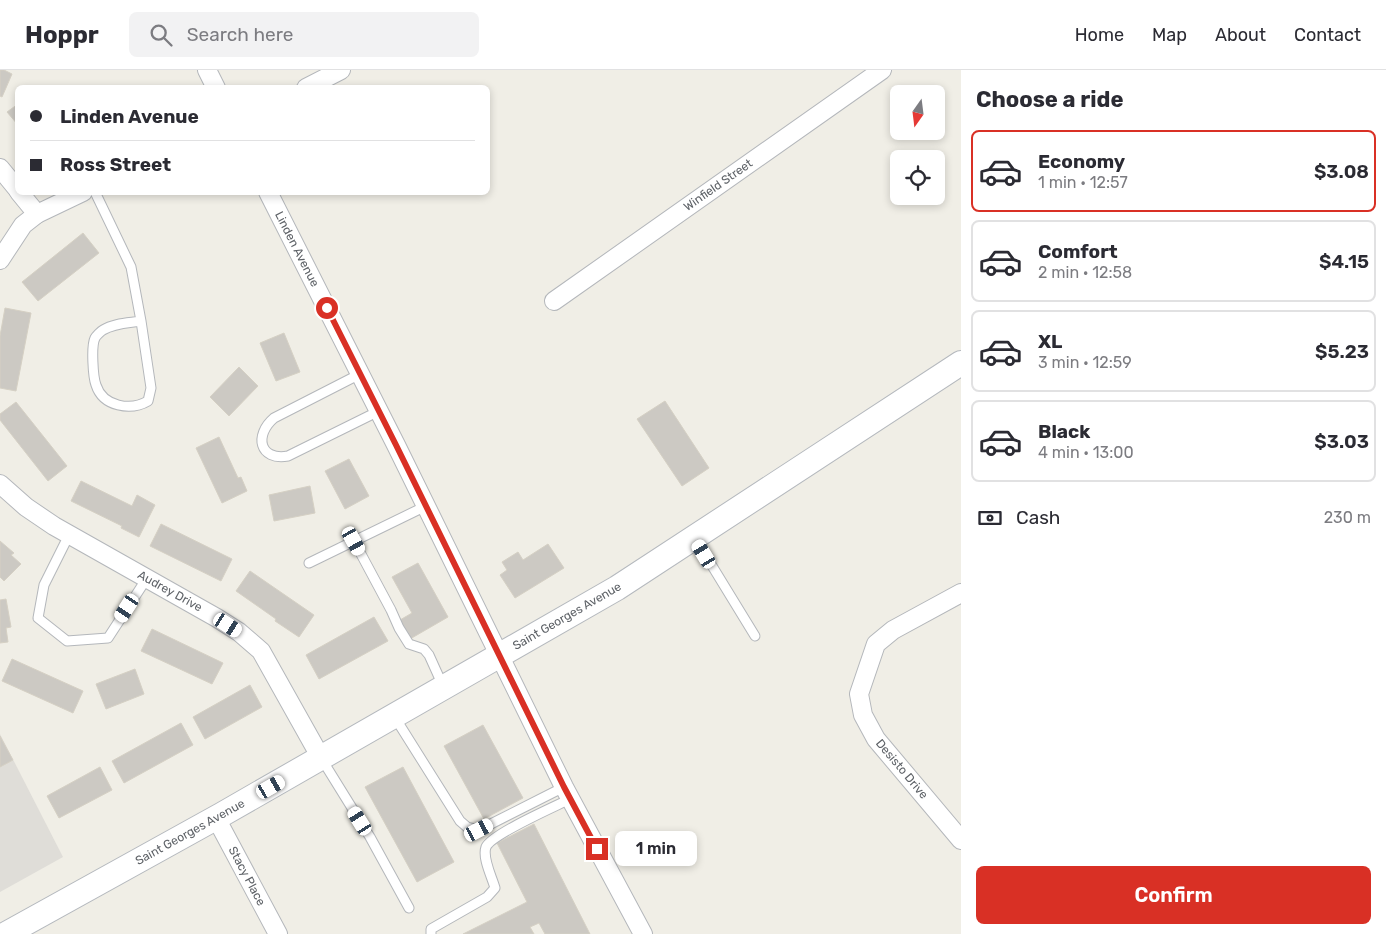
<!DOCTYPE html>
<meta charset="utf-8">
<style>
body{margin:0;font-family:Rubik,sans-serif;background:#f2f2f3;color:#2b2b33;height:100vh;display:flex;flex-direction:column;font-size:19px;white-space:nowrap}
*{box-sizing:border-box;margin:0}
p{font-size:16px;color:#7c7c81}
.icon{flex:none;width:28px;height:28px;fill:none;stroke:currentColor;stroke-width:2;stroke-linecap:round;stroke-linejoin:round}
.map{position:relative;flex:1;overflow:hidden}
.panel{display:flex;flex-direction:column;background:#fff;width:425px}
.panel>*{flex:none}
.top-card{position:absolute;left:15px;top:15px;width:475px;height:110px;border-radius:8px;box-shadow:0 2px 8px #0003;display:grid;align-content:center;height:110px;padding:0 15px;background:#fff}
.needle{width:32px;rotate:194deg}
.controls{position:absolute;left:890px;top:15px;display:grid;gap:10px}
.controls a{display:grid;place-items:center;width:55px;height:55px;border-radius:8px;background:#fff;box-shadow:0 2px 8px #0003;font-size:25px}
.end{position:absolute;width:22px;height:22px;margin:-11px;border:6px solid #d93025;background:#fff;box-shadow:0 0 0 2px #fff}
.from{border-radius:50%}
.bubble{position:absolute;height:35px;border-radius:8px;background:#fff;box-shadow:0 2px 8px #0003;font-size:16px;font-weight:600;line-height:35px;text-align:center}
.car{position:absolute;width:15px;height:30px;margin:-15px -8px;border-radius:6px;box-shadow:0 0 4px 1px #0007;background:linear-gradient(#fff 24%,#345 0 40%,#fff 0 76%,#345 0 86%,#fff 0)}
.top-card b{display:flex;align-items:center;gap:18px;height:48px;font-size:19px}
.top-card b+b{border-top:1px solid #e1e1e2}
.top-card i{width:12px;height:12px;background:#2b2b33}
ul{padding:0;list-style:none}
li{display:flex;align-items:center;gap:15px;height:82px;margin:0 10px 8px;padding:0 5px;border:2px solid #e1e1e2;border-radius:8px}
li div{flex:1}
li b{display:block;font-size:19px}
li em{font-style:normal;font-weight:600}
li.selected{border-color:#d93025}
li>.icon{width:45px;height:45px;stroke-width:1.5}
h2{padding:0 15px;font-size:22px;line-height:60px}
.pay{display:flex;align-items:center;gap:12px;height:55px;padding:0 15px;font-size:19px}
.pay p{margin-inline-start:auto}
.cta{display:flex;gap:10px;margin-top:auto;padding:10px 15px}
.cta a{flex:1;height:58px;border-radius:8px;background:#d93025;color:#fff;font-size:20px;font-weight:600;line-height:58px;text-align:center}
header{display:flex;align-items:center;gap:30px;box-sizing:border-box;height:70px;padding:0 25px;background:#fff;border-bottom:1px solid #e1e1e2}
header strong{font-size:24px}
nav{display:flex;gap:28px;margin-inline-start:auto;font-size:18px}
.search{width:350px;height:45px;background:#f2f2f3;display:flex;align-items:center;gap:12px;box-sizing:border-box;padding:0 18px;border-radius:8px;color:#7c7c81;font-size:19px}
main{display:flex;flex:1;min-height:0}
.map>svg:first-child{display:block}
.industrial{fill:#dfddd8}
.building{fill:#ccc9c3;stroke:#d5d0c4}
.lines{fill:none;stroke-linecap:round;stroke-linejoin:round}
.lane-casing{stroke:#b4b7bb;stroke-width:11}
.street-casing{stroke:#b4b7bb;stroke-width:20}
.secondary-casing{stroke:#b5b9be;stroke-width:26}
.lane{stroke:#fff;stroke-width:9}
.street{stroke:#fff;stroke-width:18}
.secondary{stroke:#fff;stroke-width:24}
.route{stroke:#d93025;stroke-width:6}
.labels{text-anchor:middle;stroke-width:5;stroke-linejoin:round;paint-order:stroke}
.street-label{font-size:12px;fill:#5e6267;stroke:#fff}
</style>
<header>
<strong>Hoppr</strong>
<div class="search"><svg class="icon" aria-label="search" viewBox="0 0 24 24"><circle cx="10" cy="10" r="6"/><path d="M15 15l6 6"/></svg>Search here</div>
<nav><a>Home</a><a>Map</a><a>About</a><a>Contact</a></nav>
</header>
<main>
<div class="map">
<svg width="961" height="864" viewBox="0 0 961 864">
<rect width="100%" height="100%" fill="#f0eee6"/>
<polygon class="industrial" points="0,664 63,787 0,822"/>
<g class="building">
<polygon points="0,0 4,0 12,4 2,27 0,26"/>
<polygon points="18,34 18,55 7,42"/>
<polygon points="83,163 99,183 38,231 22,212"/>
<polygon points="5,238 31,243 16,321 0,318 0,266"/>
<polygon points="284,263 300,302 276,311 260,273"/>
<polygon points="239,297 258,316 229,346 210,327"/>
<polygon points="665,331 709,398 682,416 637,349"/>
<polygon points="16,332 67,396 48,411 0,350 0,344"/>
<polygon points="219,367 238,408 241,407 247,421 222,433 196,378"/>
<polygon points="349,389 369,426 345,439 325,401"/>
<polygon points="81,411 132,436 137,425 155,435 139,467 121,458 122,456 71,431"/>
<polygon points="310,416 315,443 274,451 269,425"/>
<polygon points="161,454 232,489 221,511 150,476"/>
<polygon points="0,471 14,483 11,485 21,494 4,511 0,507"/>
<polygon points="548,474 564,498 515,528 500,505 507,500 502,492 518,482 523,490"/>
<polygon points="418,493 448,547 410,569 400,550 412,543 392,507"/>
<polygon points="250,501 314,545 299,567 275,551 276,549 236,521"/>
<polygon points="6,529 11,557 6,558 8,572 0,573 0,530"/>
<polygon points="374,547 388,571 319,609 306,585"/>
<polygon points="152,559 223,593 212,614 141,581"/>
<polygon points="12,589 83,621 73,643 2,611"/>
<polygon points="135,599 144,624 106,639 96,614"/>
<polygon points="250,615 262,637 205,669 193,647"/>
<polygon points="181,653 193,675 124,713 112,691"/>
<polygon points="483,655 523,728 484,749 444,676"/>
<polygon points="0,666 13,690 0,697"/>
<polygon points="100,697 112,720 59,748 47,726"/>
<polygon points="403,697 454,792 417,812 365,717"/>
<polygon points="534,754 590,864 545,864 539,853 530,857 534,864 463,864 527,832 497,773"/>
</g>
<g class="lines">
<defs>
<g id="lane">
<path d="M95,122L131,197L141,251L151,318L148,331C131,341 103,337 96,315C93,307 91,276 95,268C96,266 101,261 103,260C114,253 129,253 141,251"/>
<path d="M360,304L274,348C254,365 259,391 288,386L379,341"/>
<polyline points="69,465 44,515 38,548 67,571 108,568 147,508"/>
<polyline points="695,468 755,566"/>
<polyline points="354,471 391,540 399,558 409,574 424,579 429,585 443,616"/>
<polyline points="309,493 426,436"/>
<polyline points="394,646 460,751 467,757 479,760 564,717"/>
<polyline points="321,688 370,767 409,838"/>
<path d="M431,864V859L487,827L495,818C492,807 482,788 486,777C492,764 554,737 570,729"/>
</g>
<g id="street">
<polyline points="207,0 216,18"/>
<polyline points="306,18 341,0"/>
<polyline points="0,98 18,120"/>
<polyline points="19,122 37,144"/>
<polyline points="268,122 396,375 564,717 643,864"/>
<polyline points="0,190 23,155 37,144 83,122"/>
<polyline points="554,231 882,0"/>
<polyline points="0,414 26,437 54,456 217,548 239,562 261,581 321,688"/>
<polyline points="961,523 893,560 876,574 859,624 863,645 876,669 961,770"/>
<polyline points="216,748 278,864"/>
</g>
<polyline id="secondary" points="6,864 221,745 617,518 961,293"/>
</defs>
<use href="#lane" class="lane-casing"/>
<use href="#street" class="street-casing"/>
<use href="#secondary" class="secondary-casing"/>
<use href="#lane" class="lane"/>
<use href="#street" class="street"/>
<use href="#secondary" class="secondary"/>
</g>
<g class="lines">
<polyline class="route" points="327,238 396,375 564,717 597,779"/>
</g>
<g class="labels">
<g class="street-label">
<text transform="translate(718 115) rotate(-35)" y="4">Winfield Street</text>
<text transform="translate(297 179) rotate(63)" y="4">Linden Avenue</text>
<text transform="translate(170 521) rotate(29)" y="4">Audrey Drive</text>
<text transform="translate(567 546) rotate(-30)" y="4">Saint Georges Avenue</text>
<text transform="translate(902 699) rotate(50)" y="4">Desisto Drive</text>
<text transform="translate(190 762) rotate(-29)" y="4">Saint Georges Avenue</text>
<text transform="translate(247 806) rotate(62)" y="4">Stacy Place</text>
</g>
</g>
</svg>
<div class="controls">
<a><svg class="needle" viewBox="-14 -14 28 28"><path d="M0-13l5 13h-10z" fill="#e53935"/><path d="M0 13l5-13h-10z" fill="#7c7c81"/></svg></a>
<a><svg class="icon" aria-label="locate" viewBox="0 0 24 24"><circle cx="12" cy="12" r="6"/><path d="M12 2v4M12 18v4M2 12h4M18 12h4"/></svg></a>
</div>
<i class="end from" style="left:327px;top:238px"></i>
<i class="end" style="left:597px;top:779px"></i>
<div class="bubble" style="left:615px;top:761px;width:82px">1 min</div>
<i class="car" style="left:354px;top:471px;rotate:151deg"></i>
<i class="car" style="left:704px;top:484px;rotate:329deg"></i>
<i class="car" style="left:127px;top:538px;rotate:213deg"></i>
<i class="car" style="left:228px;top:555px;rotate:123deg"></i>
<i class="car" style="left:271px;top:717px;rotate:60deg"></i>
<i class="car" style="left:360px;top:751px;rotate:328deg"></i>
<i class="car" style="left:479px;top:760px;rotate:63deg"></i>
<div class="top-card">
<b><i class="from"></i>Linden Avenue</b>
<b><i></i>Ross Street</b>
</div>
</div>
<section class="panel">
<h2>Choose a ride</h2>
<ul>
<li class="selected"><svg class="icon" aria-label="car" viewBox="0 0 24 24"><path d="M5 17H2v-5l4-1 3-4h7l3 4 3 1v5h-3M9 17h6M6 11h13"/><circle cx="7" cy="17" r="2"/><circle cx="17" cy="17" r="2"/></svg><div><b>Economy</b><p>1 min · 12:57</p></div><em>$3.08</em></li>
<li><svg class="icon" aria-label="car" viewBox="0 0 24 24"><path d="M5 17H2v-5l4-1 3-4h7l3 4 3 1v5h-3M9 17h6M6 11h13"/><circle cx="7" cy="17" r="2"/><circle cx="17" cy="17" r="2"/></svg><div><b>Comfort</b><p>2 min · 12:58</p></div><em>$4.15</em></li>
<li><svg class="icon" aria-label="car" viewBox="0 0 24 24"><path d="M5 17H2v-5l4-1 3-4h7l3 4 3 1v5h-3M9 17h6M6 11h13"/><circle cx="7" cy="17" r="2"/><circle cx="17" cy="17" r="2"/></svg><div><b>XL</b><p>3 min · 12:59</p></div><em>$5.23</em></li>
<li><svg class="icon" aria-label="car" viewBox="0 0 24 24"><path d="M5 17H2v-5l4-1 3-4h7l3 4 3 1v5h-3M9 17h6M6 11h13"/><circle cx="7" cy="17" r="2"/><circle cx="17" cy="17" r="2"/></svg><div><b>Black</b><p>4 min · 13:00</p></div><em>$3.03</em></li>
</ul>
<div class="pay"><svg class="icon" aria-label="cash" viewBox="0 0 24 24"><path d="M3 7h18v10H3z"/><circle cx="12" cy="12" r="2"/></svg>Cash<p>230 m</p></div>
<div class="cta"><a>Confirm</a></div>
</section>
</main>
